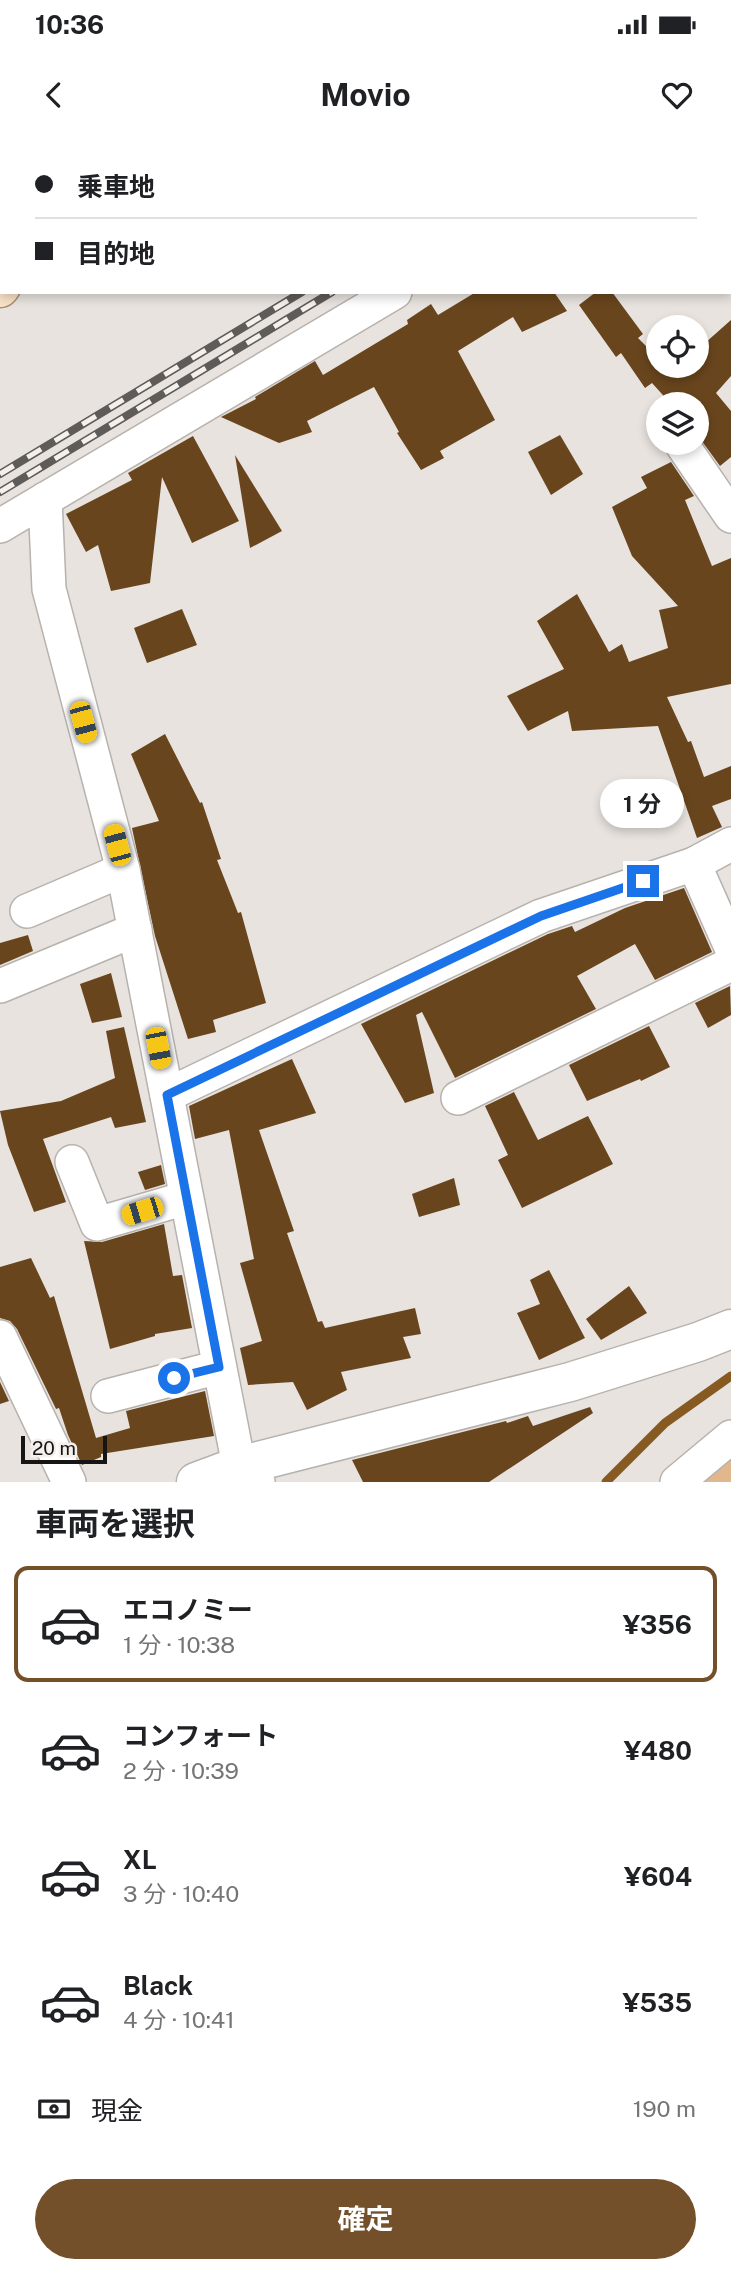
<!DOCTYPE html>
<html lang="ja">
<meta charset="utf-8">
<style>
body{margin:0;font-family:"Public Sans","Noto Sans JP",sans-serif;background:#f2f2f2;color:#202124;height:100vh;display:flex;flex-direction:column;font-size:26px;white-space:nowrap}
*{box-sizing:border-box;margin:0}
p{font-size:23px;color:#757577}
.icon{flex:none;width:38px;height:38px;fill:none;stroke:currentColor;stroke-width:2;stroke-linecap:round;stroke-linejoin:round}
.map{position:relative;height:1342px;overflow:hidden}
.drawer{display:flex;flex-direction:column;background:#fff;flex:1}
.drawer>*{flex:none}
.top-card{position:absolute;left:0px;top:0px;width:732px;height:154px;box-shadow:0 4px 10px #0003;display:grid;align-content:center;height:154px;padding:0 35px;background:#fff}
.fabs{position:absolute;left:646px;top:175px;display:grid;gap:14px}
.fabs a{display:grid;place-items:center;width:63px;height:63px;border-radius:50%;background:#fff;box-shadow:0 4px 10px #0003;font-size:35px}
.scale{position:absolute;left:21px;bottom:18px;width:86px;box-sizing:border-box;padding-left:7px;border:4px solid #171513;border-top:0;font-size:19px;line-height:24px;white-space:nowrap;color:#171513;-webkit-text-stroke:5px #f5f0eb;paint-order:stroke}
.end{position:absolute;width:32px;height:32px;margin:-16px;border:9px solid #1a73e8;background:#fff;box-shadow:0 0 0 4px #fff}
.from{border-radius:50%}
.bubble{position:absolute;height:49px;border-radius:24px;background:#fff;box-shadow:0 4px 10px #0003;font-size:23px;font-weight:700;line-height:49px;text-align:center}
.car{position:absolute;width:21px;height:42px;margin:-21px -10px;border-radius:9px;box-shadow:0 0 5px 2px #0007;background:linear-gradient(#f5c518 24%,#345 0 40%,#f5c518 0 76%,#345 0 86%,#f5c518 0)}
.top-card b{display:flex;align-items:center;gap:24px;height:66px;font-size:26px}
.top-card b+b{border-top:2px solid #e0e0e0}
.top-card i{width:18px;height:18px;background:#202124}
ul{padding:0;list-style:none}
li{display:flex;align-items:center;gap:21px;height:116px;margin:0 14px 10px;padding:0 21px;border:4px solid transparent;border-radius:14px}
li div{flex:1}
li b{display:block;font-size:26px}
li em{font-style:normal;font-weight:700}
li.current{border-color:#735029}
li>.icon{width:63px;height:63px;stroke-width:1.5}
h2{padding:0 35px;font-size:32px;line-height:84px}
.pay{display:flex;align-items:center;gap:18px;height:77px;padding:0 35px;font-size:26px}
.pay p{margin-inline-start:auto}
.action{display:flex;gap:14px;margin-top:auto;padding:14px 35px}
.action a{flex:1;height:80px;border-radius:42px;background:#735029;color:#fff;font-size:28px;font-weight:700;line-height:80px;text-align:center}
.status{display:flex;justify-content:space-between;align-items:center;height:49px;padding:0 35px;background:#fff;direction:ltr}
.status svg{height:19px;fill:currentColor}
header{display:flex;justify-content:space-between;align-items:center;height:91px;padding:0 35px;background:#fff;font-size:32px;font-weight:700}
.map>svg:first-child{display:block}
.green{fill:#e1b88d}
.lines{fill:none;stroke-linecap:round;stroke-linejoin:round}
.stream{stroke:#875a22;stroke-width:9}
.building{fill:#68451d}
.street-casing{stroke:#b7b2ad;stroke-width:36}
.secondary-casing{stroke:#b7b2ad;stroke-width:41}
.primary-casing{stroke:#a98d71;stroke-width:41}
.street{stroke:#fff;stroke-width:33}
.secondary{stroke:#fff;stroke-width:38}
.primary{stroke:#fae2c8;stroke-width:38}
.rail-casing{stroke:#5e5b58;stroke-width:8}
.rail{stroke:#f5f0eb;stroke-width:5;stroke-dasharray:16;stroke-linecap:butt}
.route{stroke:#1a73e8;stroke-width:9}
</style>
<div class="status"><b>10:36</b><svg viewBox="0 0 49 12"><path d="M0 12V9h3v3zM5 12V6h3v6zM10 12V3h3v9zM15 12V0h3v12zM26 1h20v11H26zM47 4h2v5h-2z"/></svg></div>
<header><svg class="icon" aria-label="back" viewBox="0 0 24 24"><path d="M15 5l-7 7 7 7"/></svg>Movio<svg class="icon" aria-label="heart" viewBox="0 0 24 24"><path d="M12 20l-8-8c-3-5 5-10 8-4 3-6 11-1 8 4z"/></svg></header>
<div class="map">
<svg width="731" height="1342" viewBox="0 0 731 1342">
<rect width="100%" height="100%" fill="#e8e3de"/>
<polygon class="green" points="731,1304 731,1342 688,1342"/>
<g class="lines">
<polyline class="stream" points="606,1342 665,1283 731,1236"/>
</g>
<g class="building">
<polygon points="476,152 554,152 567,171 522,192 513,177 458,211 495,280 440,311 444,318 421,330 397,293 399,292 374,247 307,281 312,292 279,303 221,277 256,259 255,257 315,221 323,235 408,184 407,180 431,164 438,175"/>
<polygon points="596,152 612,152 643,194 638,198 658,218 658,226 696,226 696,211 731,180 731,236 716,253 731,271 731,317 720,326 696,293 696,264 671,264 652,243 645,248 621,213 616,217 579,165"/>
<polygon points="560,295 583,334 551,355 528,312"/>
<polygon points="193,296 239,381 192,403 162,337 150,443 111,451 98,405 86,412 66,374 132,340 128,333"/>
<polygon points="235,315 282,391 250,408"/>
<polygon points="671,322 694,356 685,360 712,426 731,418 731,544 667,557 688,602 691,601 704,637 731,626 731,659 712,666 722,687 697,698 658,586 572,591 568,571 528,591 507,556 564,529 537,481 577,454 609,512 622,504 629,522 668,508 659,470 678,466 632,416 612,367 647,348 641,337"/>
<polygon points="182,469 197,505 147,523 134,488"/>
<polygon points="165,594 200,663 202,662 221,719 217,720 238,773 241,772 266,863 213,880 216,892 188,899 155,796 132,688 159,681 131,614"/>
<polygon points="684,748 712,812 655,840 635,804 577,836 596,869 455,938 422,872 416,875 434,953 405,963 361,884 548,794 572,786 575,792 625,768"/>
<polygon points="28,795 33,811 0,825 0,803"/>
<polygon points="111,833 122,877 92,883 80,844"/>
<polygon points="730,846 731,875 708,888 695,863"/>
<polygon points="649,886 670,927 641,941 640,939 587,961 569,925"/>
<polygon points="124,887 146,982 115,988 111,977 43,999 66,1062 34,1072 8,1005 0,971 61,961 115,938 106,891"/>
<polygon points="292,919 316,973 259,990 294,1091 287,1093 318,1182 322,1181 325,1188 415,1168 421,1194 403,1197 411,1218 341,1232 347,1250 307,1270 293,1242 248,1245 240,1208 262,1201 240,1123 254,1119 229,990 195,999 189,966"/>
<polygon points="514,952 538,1000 588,976 613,1024 522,1068 498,1020 508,1015 485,966"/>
<polygon points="161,1025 165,1044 145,1050 138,1032"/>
<polygon points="454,1038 460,1065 419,1077 412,1054"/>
<polygon points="164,1084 173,1136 182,1135 192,1188 155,1194 155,1196 110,1209 84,1101 102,1102"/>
<polygon points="31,1118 50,1158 54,1156 96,1298 130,1288 126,1271 205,1251 214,1296 101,1314 101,1317 82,1325 68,1295 59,1268 56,1269 17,1189 10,1181 0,1178 0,1127"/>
<polygon points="549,1130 585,1198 539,1220 517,1173 540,1164 530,1140"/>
<polygon points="629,1146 647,1173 601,1200 586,1179"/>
<polygon points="0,1242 9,1261 0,1264"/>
<polygon points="590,1267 593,1273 489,1342 363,1342 352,1320 506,1281 507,1283 528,1276 533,1286"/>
</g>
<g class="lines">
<defs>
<g id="street">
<polyline points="646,2 649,0"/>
<polyline points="683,306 731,376"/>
<polyline points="45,359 49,449 123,730 239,1326 258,1342"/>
<polyline points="0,386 395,152"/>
<polyline points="694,724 731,807"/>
<polyline points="27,771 123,730"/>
<polyline points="0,846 135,790"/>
<polyline points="167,955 541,776 694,724 731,704"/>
<polyline points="458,958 731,824"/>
<polyline points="72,1022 97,1084 186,1058"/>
<polyline points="0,1197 69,1342"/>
<polyline points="108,1256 219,1227"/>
<polyline points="677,1342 731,1297"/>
</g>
<polyline id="secondary" points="196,1342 239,1326 570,1242 698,1202 731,1189"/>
<g id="primary">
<polyline points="87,2 88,0"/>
<polyline points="0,148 2,145"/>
</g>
</defs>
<use href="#street" class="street-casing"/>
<use href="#secondary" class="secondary-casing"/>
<use href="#primary" class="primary-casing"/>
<use href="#street" class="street"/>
<use href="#secondary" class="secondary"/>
<use href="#primary" class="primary"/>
<defs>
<g id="rail">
<polyline points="553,2 555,0"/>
<polyline points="582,2 585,0"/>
<polyline points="0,334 302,152"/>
<polyline points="0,352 332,152"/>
</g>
</defs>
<use href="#rail" class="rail-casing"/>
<use href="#rail" class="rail"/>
</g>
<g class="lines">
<polyline class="route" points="174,1238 219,1227 167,955 541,776 643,741"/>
</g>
</svg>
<div class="fabs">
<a><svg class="icon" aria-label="locate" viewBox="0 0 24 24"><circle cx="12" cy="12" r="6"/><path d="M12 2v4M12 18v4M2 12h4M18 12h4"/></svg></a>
<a><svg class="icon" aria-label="layers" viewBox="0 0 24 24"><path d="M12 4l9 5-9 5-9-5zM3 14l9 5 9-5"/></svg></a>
</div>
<div class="scale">20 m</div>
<i class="end from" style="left:174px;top:1238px"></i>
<i class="end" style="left:643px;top:741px"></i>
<div class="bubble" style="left:600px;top:639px;width:84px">1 分</div>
<i class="car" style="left:83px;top:582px;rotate:165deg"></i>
<i class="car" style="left:117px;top:705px;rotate:345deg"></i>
<i class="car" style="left:158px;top:908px;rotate:169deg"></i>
<i class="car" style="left:142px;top:1071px;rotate:253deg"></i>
<div class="top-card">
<b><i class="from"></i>乗車地</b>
<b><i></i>目的地</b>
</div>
</div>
<section class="drawer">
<h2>車両を選択</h2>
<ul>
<li class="current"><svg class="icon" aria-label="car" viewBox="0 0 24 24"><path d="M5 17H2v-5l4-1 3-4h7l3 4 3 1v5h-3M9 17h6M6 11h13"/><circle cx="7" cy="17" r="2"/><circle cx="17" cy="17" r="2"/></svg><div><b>エコノミー</b><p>1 分 · 10:38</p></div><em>¥356</em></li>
<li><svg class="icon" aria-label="car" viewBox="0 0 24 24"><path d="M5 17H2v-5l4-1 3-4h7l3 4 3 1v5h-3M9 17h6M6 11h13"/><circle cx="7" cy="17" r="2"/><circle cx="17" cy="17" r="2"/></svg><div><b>コンフォート</b><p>2 分 · 10:39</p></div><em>¥480</em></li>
<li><svg class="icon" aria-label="car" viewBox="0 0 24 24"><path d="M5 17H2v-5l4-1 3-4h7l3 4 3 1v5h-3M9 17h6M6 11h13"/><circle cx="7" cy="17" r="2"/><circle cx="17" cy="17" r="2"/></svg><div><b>XL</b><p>3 分 · 10:40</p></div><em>¥604</em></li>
<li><svg class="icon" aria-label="car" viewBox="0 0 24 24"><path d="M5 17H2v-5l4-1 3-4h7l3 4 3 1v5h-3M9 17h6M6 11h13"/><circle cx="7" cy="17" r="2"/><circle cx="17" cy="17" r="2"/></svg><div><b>Black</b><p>4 分 · 10:41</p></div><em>¥535</em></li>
</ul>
<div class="pay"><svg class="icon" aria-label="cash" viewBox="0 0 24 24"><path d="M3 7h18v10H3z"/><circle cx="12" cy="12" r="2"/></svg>現金<p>190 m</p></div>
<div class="action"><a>確定</a></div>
</section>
